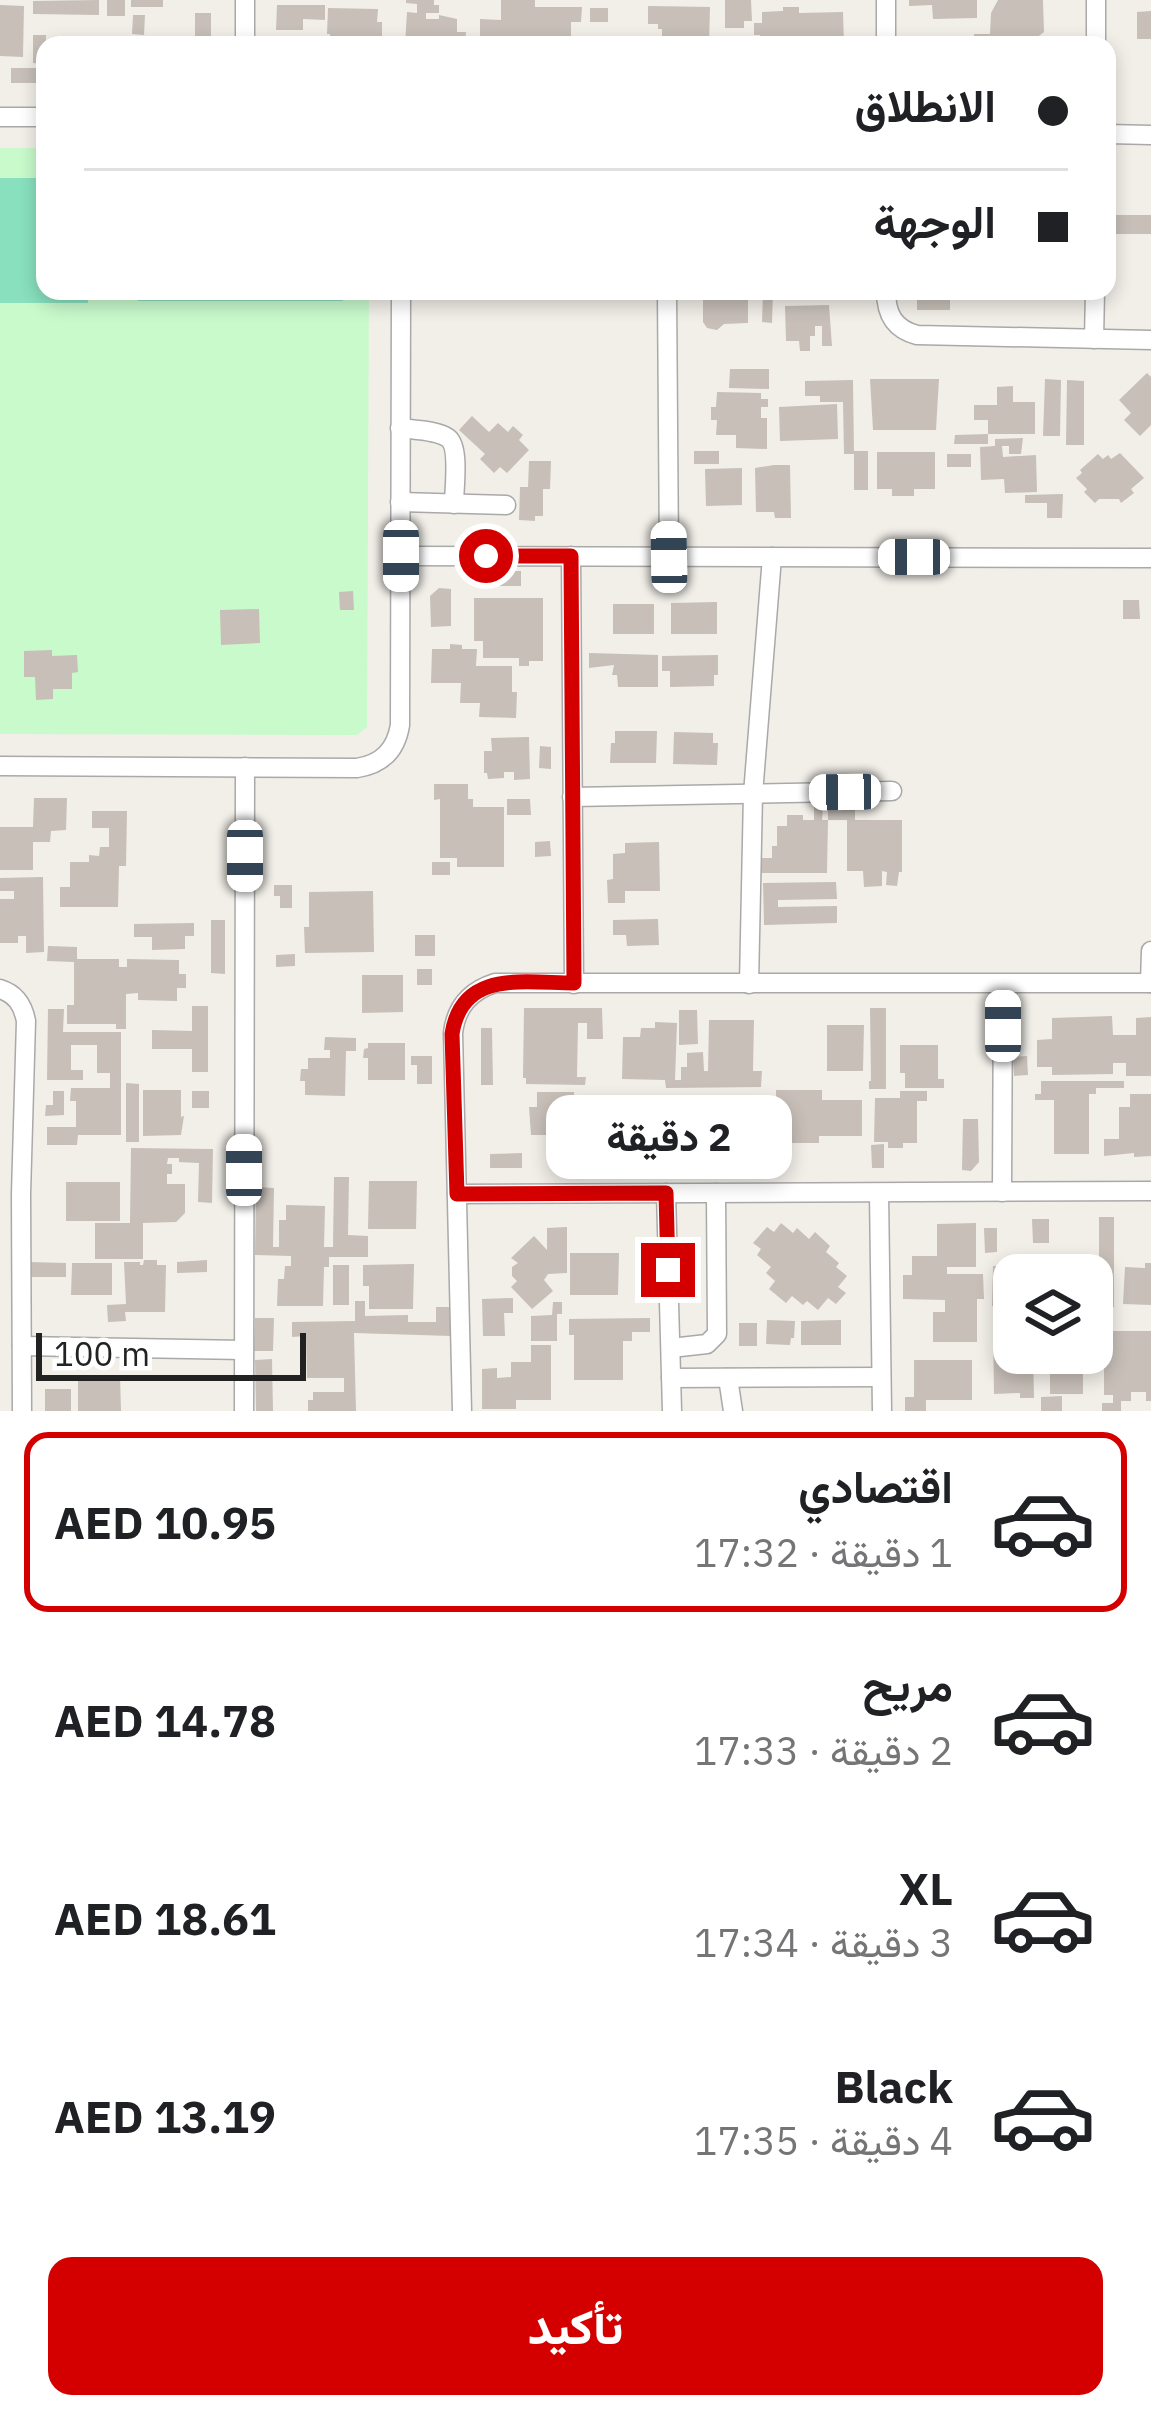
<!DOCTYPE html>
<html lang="ar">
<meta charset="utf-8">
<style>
body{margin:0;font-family:"IBM Plex Sans",Vazirmatn,sans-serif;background:#f2f2f2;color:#202124;direction:rtl;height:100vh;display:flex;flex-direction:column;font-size:45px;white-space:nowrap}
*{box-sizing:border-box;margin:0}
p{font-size:39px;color:#757577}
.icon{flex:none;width:66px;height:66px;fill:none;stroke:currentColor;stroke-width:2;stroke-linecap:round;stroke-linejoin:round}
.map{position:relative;height:1411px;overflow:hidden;direction:ltr}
.details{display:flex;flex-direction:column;background:#fff;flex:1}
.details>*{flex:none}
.guide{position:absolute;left:36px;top:36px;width:1080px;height:264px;border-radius:24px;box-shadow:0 6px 18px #0003;direction:rtl;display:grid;align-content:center;height:264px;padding:0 48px;background:#fff}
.controls{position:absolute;left:993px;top:1254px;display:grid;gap:24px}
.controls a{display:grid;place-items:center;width:120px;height:120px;border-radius:24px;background:#fff;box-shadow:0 6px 18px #0003;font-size:60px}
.scale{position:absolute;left:36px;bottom:30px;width:270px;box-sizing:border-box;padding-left:12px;border:6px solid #222;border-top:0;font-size:33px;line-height:42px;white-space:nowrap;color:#222;-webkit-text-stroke:9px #fff;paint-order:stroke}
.end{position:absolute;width:54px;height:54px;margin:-27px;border:15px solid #d40000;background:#fff;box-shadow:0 0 0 6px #fff}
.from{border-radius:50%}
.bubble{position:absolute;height:84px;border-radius:24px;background:#fff;box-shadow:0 6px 18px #0003;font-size:39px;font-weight:800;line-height:84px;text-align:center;direction:rtl}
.car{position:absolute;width:36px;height:72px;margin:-36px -18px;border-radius:15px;box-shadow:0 0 9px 3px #0007;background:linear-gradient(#fff 24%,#345 0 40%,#fff 0 76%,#345 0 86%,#fff 0)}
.guide b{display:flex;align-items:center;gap:42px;height:114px;font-size:45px}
.guide b+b{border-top:3px solid #e0e0e0}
.guide i{width:30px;height:30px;background:#202124}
ul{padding:21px 0 0;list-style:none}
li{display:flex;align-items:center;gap:36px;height:180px;margin:0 24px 18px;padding:0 24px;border:6px solid transparent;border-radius:24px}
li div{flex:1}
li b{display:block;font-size:45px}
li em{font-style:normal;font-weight:800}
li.on{border-color:#d40000}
li>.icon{width:108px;height:108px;stroke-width:1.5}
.cta{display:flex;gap:24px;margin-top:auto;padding:24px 48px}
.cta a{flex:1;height:138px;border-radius:24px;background:#d40000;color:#fff;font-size:48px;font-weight:800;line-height:138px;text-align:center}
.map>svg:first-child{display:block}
.park{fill:#c8facc}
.pitch{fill:#88e0be}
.building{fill:#c7bfb8}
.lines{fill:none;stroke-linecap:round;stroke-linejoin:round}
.minor-casing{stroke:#a9a9a9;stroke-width:21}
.minor{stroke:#fff;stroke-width:18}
.route{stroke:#d40000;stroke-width:15}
</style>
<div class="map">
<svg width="1151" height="1411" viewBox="0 0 1151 1411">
<rect width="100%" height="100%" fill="#f2efe9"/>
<g class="park">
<rect x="0" y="148" width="45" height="30"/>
<polygon points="88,291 138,291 138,301 342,301 343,291 369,291 367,727 357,735 0,734 0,303 87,303"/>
</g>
<g class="pitch">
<polygon points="0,178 45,178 45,291 88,291 88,303 0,303"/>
<rect x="138" y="291" width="205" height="10"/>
</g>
<g class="building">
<polygon points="99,0 99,15 33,14 33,1"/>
<rect x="107" y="0" width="18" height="16"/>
<rect x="131" y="0" width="32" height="7"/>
<polygon points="406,0 434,0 434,5 439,5 439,13 426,13 426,19 439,19 439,15 457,19 457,32 466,32 465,45 405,45 407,12 417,13 417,4 406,3"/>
<polygon points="501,0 535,0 535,7 582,7 581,22 571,22 571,45 480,45 480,19 501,20"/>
<polygon points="725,0 751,0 752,21 744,21 744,28 725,28"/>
<polygon points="909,0 977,0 977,18 933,19 932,5 909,6"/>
<polygon points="998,0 1043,0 1044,32 1027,45 974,45 974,34 990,34 991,13"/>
<polygon points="0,5 24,6 23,57 0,56"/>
<polygon points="277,5 325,5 325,20 303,19 303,30 276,30"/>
<polygon points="648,6 710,7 709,45 662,45 662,29 658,29 658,24 648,24"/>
<polygon points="783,7 799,7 799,13 843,12 844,45 760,45 760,35 754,35 754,23 762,23 762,12 783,11"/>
<polygon points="328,8 378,9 377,22 382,22 382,38 379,38 379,45 323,45 323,41 330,41 330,34 327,34"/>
<rect x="590" y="8" width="18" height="14"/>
<polygon points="1151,11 1151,39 1137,39 1137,12"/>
<rect x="195" y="13" width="16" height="32"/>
<polygon points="133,15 145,15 144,35 132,34"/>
<polygon points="33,35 46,35 45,64 33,63"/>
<rect x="11" y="68" width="25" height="15"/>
<polygon points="1115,215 1151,215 1151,234 1116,234"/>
<polygon points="703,291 748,291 748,323 724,324 717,330 707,328 703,322"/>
<polygon points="763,291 773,291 772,323 762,322"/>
<polygon points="935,291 950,291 950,310 917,310 917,296 935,296"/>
<polygon points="829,305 832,346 822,346 822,326 815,326 815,336 810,336 810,351 800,351 799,341 786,341 785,306"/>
<polygon points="730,369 769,369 769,389 729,388"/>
<polygon points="1147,373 1151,377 1151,425 1140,436 1124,420 1131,413 1119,400"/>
<polygon points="870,379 939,379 936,430 873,430"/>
<polygon points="1045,379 1061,380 1060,436 1043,436"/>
<polygon points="853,380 854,454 844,454 843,402 820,402 820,396 805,396 805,381"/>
<polygon points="1067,380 1084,381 1084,445 1066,445"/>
<polygon points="1013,386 1013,402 1035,402 1035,434 988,434 988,420 974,420 974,405 997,405 997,387"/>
<polygon points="717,392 761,393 761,399 768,399 768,407 761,407 761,418 767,418 767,449 736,448 736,435 716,435 717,420 711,420 711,407 716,407"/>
<polygon points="837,404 838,439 780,441 779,407"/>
<polygon points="472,416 489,432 498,423 508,432 513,426 523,435 519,440 529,450 507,473 500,467 494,473 480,459 485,454 459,430"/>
<polygon points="988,434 988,444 954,444 955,435"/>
<polygon points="1023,438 1021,454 1009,454 1009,446 1002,446 1003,457 1036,455 1037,492 1005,493 1004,479 981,480 980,447 995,446 995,439"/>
<rect x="694" y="451" width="25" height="13"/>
<rect x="854" y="451" width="14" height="39"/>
<polygon points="877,452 935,452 935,489 914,489 914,496 892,496 892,489 877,489"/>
<polygon points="1120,453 1144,478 1131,489 1134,493 1121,503 1119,499 1099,499 1095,503 1084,492 1087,489 1076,478 1082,473 1080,470 1098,454 1103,459 1108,455 1111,459"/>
<rect x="947" y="454" width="24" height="13"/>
<polygon points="529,461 551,461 550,489 543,489 543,516 535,516 535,521 519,520 520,487 528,487"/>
<polygon points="774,465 790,465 791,518 775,518 774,512 756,512 755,468"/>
<polygon points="742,468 742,505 706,506 705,469"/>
<polygon points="1063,494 1062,518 1047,518 1047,503 1025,503 1025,495"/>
<rect x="489" y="571" width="32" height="15"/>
<polygon points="439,588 451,589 451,626 431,627 430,596"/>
<polygon points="353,591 354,610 340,610 339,592"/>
<polygon points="474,598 543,598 543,661 529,661 529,666 519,666 519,658 483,658 483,641 474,641"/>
<polygon points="1123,600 1139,600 1140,619 1123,619"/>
<polygon points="717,602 717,634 671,634 671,603"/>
<rect x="613" y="604" width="41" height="30"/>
<polygon points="259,609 260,643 221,645 220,610"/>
<polygon points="450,644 462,645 462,649 477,649 476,666 512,666 512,692 517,692 516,718 479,717 480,703 460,703 461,683 431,683 432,649 450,649"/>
<polygon points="52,650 52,656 77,655 78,672 72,673 72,689 53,689 53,699 36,700 35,677 24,677 24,651"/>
<polygon points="589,653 658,655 658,687 618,687 617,675 612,675 614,665 589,668"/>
<polygon points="718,655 718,675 714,675 714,686 670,687 670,671 662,671 662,656"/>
<polygon points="615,731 657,731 656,763 610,763 611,743 615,743"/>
<polygon points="674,732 713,733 713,743 718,743 717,765 673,764"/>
<polygon points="529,737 530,779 514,780 514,772 504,772 504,778 488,779 487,773 484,773 484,751 492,751 491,738"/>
<polygon points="540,746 551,747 551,769 539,768"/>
<polygon points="434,784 468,784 468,799 473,799 473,807 504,807 504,867 457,867 457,858 440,858 440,799 434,800"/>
<polygon points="34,798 67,798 66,830 51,831 50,842 33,842 33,870 0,870 0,827 33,827"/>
<polygon points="507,799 530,799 531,815 507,815"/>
<polygon points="814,807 823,808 822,820 828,820 827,873 761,873 761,858 772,858 772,846 777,846 777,826 787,826 787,815 803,815 803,820 814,820"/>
<polygon points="828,807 855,807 855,820 902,820 902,872 899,872 897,886 886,885 887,872 882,871 882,886 864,887 863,871 847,871 847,820 828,820"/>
<polygon points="92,811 127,811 126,866 119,866 118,907 60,907 60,887 70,887 70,862 89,862 89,855 99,856 100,847 109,847 109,828 92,828"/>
<polygon points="550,841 551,856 535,857 535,842"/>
<polygon points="659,842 660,891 625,891 625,903 608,903 607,880 613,879 613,854 625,853 625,843"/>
<rect x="432" y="862" width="18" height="13"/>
<polygon points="43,877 44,952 26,953 26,936 18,936 18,943 0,943 0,899 14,899 14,891 0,891 0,878"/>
<polygon points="836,882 837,899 778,900 778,907 837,906 837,923 764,925 763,883"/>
<polygon points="274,885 292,885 292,908 280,908 280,896 274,896"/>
<polygon points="373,891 374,952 305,953 304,927 309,927 309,892"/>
<polygon points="658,919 659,945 627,946 626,935 613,935 613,920"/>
<polygon points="211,920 225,920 225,974 211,973"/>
<polygon points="194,923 194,936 185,936 185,949 152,950 152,937 134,937 134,924"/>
<rect x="415" y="935" width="20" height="21"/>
<polygon points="48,946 77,947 77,959 119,959 119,967 127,967 127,959 179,960 179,974 186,974 186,988 177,988 177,1001 138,1000 138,993 126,994 126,1029 116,1029 116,1024 67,1024 67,1005 74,1005 74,962 47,961"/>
<polygon points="295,954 295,966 276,967 276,955"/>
<rect x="417" y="969" width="15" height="16"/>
<polygon points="362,975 403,975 403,1012 362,1013"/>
<polygon points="192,1006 208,1006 208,1072 192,1072 192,1049 152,1049 152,1030 192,1031"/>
<polygon points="524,1008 602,1008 603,1039 587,1039 587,1023 578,1023 577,1077 586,1077 585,1085 526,1084 526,1078 523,1078"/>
<polygon points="870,1008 886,1008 886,1089 869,1089 869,1081 871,1081"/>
<polygon points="48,1009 64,1009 63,1032 121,1032 121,1135 78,1135 77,1145 47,1145 47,1127 76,1127 76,1101 70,1101 71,1088 110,1088 110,1073 97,1073 97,1045 71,1045 71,1070 83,1070 83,1080 47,1080"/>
<polygon points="679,1010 697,1010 698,1044 679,1045"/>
<polygon points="1112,1016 1113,1035 1136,1035 1136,1018 1151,1017 1151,1076 1126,1076 1126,1063 1113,1063 1113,1074 1052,1075 1052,1067 1037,1067 1037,1040 1052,1039 1052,1018"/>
<polygon points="709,1020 754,1020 753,1071 762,1071 761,1087 666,1088 665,1080 622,1079 623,1037 640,1037 641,1028 655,1028 655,1022 677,1023 675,1080 681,1080 681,1067 687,1067 687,1053 703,1052 704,1071 708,1071"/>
<polygon points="827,1025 864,1025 863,1071 827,1071"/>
<polygon points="481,1028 492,1028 493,1085 481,1085"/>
<polygon points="325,1037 356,1038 356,1051 346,1051 345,1096 305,1095 305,1081 300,1081 301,1069 308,1069 308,1058 330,1058 330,1050 324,1050"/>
<polygon points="368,1043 405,1043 405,1080 368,1080 368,1058 363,1058 364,1049 368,1048"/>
<polygon points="900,1045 938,1045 938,1079 944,1079 944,1088 905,1088 905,1073 900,1073"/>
<polygon points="411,1056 432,1056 432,1084 417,1084 417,1065 411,1065"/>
<polygon points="1027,1056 1028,1075 1014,1076 1013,1057"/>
<polygon points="1041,1081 1124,1081 1124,1088 1096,1088 1096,1094 1089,1094 1089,1154 1054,1154 1054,1100 1035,1100 1035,1094 1041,1094"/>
<polygon points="126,1083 139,1084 139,1142 126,1142"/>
<polygon points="143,1090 181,1090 181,1117 184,1116 181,1135 143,1136"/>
<polygon points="776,1090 822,1090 822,1100 862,1100 862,1136 819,1136 819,1143 781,1143 781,1162 769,1162 769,1143 776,1143"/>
<polygon points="53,1091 64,1091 64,1115 45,1116 46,1105 53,1105"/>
<rect x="192" y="1091" width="17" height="17"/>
<polygon points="900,1091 927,1091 927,1101 917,1101 917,1143 903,1143 903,1148 888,1148 888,1142 874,1142 875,1098 900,1098"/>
<polygon points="537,1092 574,1092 575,1141 546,1141 546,1135 531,1135 529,1107 537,1107"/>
<polygon points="1130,1094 1151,1094 1151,1156 1134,1157 1134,1153 1104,1156 1104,1139 1119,1139 1119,1107 1130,1107"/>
<polygon points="963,1119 978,1119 979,1162 971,1171 962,1170"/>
<polygon points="884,1144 884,1168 872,1168 871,1145"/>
<polygon points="131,1148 213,1149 212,1203 198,1202 199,1163 179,1162 179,1158 168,1158 167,1164 172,1164 172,1174 167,1174 167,1184 185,1184 185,1213 176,1222 143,1223 143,1259 95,1259 95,1223 130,1223"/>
<polygon points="522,1153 522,1168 490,1168 490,1154"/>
<polygon points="334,1177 349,1177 348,1235 368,1236 368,1257 329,1257 329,1267 324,1267 323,1306 277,1306 278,1279 284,1279 285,1266 291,1266 291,1256 255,1255 256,1187 274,1188 273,1247 279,1247 279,1220 286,1220 286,1205 325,1206 324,1247 333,1247"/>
<polygon points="369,1181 417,1181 416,1229 368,1229"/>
<rect x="66" y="1182" width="54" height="39"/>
<polygon points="1099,1217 1114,1217 1114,1307 1111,1307 1111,1324 1092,1324 1092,1275 1059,1275 1059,1267 1099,1267"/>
<polygon points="1032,1219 1049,1219 1049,1243 1033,1243"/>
<polygon points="781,1223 793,1233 797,1228 809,1239 815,1232 830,1246 826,1252 839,1263 836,1267 847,1276 838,1287 846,1293 836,1304 828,1298 818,1310 807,1301 803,1305 792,1296 786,1303 769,1289 775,1281 766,1273 771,1267 757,1255 761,1249 753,1243 767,1227 774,1232"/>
<polygon points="976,1223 976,1267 947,1267 947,1274 983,1274 984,1299 977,1299 977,1342 933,1342 933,1312 945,1312 945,1300 903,1299 903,1275 912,1275 912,1256 937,1256 937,1224"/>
<polygon points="567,1227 567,1273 548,1274 544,1280 553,1291 532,1309 511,1287 517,1281 512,1276 512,1267 518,1263 511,1258 534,1236 547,1250 547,1228"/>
<polygon points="984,1228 997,1228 997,1252 985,1253"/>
<polygon points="570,1253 619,1253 618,1295 570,1295"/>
<polygon points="144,1260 157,1260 157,1265 166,1265 165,1312 125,1312 126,1321 108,1322 107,1305 126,1304 124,1262 140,1262 140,1265 143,1265"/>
<polygon points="207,1260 207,1272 177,1273 177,1262"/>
<polygon points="29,1262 66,1263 66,1277 30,1277"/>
<polygon points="72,1263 112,1263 112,1295 71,1295"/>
<polygon points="1145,1263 1151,1263 1151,1305 1123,1304 1125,1267 1145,1268"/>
<polygon points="414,1264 413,1309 369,1309 369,1286 363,1286 363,1265"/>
<rect x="333" y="1265" width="16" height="40"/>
<polygon points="993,1266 1039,1266 1039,1275 1014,1275 1014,1306 992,1306"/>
<polygon points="513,1298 513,1313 504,1313 505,1336 483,1336 482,1299"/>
<polygon points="355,1301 365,1301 365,1316 408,1315 408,1322 436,1322 436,1307 451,1307 451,1336 354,1333 356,1411 308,1411 308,1400 313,1400 313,1392 344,1392 344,1378 307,1378 306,1336 292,1337 292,1322 355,1321"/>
<polygon points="553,1302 562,1302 562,1314 557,1314 557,1341 531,1341 531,1316 552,1315"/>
<polygon points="255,1318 274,1318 273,1351 254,1351"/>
<polygon points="650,1318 650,1332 632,1332 632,1341 623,1341 623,1380 574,1380 574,1335 569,1335 569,1319"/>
<polygon points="767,1320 795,1321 794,1338 791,1338 790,1345 766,1344"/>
<polygon points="841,1320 841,1345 801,1345 801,1321"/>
<rect x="739" y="1323" width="18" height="23"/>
<polygon points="993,1327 1014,1327 1014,1353 1033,1353 1034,1398 1020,1398 1020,1393 994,1394"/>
<polygon points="1104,1331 1151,1331 1151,1401 1146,1401 1146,1392 1131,1392 1131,1401 1121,1401 1121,1411 1102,1411 1102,1403 1113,1403 1113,1395 1104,1395"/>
<polygon points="531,1345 551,1345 551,1400 516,1400 516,1409 482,1409 482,1369 497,1368 497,1378 511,1377 511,1362 531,1362"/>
<rect x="1050" y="1353" width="33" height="41"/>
<polygon points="272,1359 273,1411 256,1411 255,1360"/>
<polygon points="914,1360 972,1360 972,1400 926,1400 926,1411 905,1411 905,1397 914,1397"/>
<polygon points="120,1375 121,1411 78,1411 78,1376"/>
<rect x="45" y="1389" width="26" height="22"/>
<polygon points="1062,1396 1062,1411 1041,1411 1041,1397"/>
</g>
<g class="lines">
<defs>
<g id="minor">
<polyline points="245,45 245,0"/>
<polyline points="886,45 886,0"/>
<polyline points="1096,45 1096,0"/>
<polyline points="0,117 45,117"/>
<polyline points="1107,134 1151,135"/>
<polyline points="667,291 669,557"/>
<path d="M886,291C886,314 894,329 917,335L1151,340"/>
<polyline points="1094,339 1095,291"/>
<path d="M400,428C413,430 437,430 448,438C460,447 454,489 454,504"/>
<polyline points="400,502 506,505"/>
<polyline points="401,556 1151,558"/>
<polyline points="571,556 574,984"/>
<path d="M0,766L357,768C382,764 396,750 400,725L401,291"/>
<polyline points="572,797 892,791"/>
<polyline points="1150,983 1151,951"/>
<polyline points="749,984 753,794 772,557"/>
<path d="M0,989C16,994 23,1005 26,1021L21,1194L22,1411"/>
<polyline points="1002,1192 1003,985"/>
<polyline points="666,1193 672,1411"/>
<polyline points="879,1193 882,1411"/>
<polyline points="457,1194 1151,1191"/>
<polyline points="22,1346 243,1350"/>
<polyline points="671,1348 707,1344 717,1334 716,1193"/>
<polyline points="671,1378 881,1377"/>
<polyline points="728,1378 733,1411"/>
<polyline points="244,1411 245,767"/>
<path d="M462,1411L453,1033C456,1007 470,991 495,983H1151"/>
</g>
</defs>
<use href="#minor" class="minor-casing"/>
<use href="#minor" class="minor"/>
</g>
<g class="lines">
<path class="route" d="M486,556H571L574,983C525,983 462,969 452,1034L457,1194L666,1193L668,1270"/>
</g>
</svg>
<div class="controls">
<a><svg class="icon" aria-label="layers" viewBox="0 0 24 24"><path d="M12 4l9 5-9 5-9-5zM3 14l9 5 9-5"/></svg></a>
</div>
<div class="scale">100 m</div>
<i class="end from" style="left:486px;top:556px"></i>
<i class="end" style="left:668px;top:1270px"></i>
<div class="bubble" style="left:546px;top:1095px;width:246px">2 دقيقة</div>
<i class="car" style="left:401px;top:556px;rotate:180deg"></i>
<i class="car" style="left:669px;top:557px;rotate:359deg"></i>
<i class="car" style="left:914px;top:557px;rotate:270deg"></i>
<i class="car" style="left:845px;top:792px;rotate:269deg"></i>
<i class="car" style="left:245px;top:856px;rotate:180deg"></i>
<i class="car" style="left:1003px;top:1026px;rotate:0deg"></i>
<i class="car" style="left:244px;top:1170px;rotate:0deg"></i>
<div class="guide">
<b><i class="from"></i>الانطلاق</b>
<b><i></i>الوجهة</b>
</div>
</div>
<section class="details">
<ul>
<li class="on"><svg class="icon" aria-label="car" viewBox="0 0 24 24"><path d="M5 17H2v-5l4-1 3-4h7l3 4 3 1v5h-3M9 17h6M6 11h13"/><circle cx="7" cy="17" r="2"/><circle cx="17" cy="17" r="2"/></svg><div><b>اقتصادي</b><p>1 دقيقة · 17:32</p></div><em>AED 10.95</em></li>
<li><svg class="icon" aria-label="car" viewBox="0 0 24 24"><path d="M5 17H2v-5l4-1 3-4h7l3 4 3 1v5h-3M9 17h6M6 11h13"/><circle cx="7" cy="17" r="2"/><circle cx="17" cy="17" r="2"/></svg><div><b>مريح</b><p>2 دقيقة · 17:33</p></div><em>AED 14.78</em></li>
<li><svg class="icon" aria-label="car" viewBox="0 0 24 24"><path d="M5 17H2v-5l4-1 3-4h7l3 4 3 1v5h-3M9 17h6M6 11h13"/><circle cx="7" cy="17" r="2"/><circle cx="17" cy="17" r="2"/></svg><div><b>XL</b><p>3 دقيقة · 17:34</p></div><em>AED 18.61</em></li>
<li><svg class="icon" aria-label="car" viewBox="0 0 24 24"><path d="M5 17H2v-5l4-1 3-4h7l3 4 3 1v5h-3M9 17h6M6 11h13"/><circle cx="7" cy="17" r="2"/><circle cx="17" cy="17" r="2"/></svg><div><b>Black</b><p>4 دقيقة · 17:35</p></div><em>AED 13.19</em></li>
</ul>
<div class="cta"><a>تأكيد</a></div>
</section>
